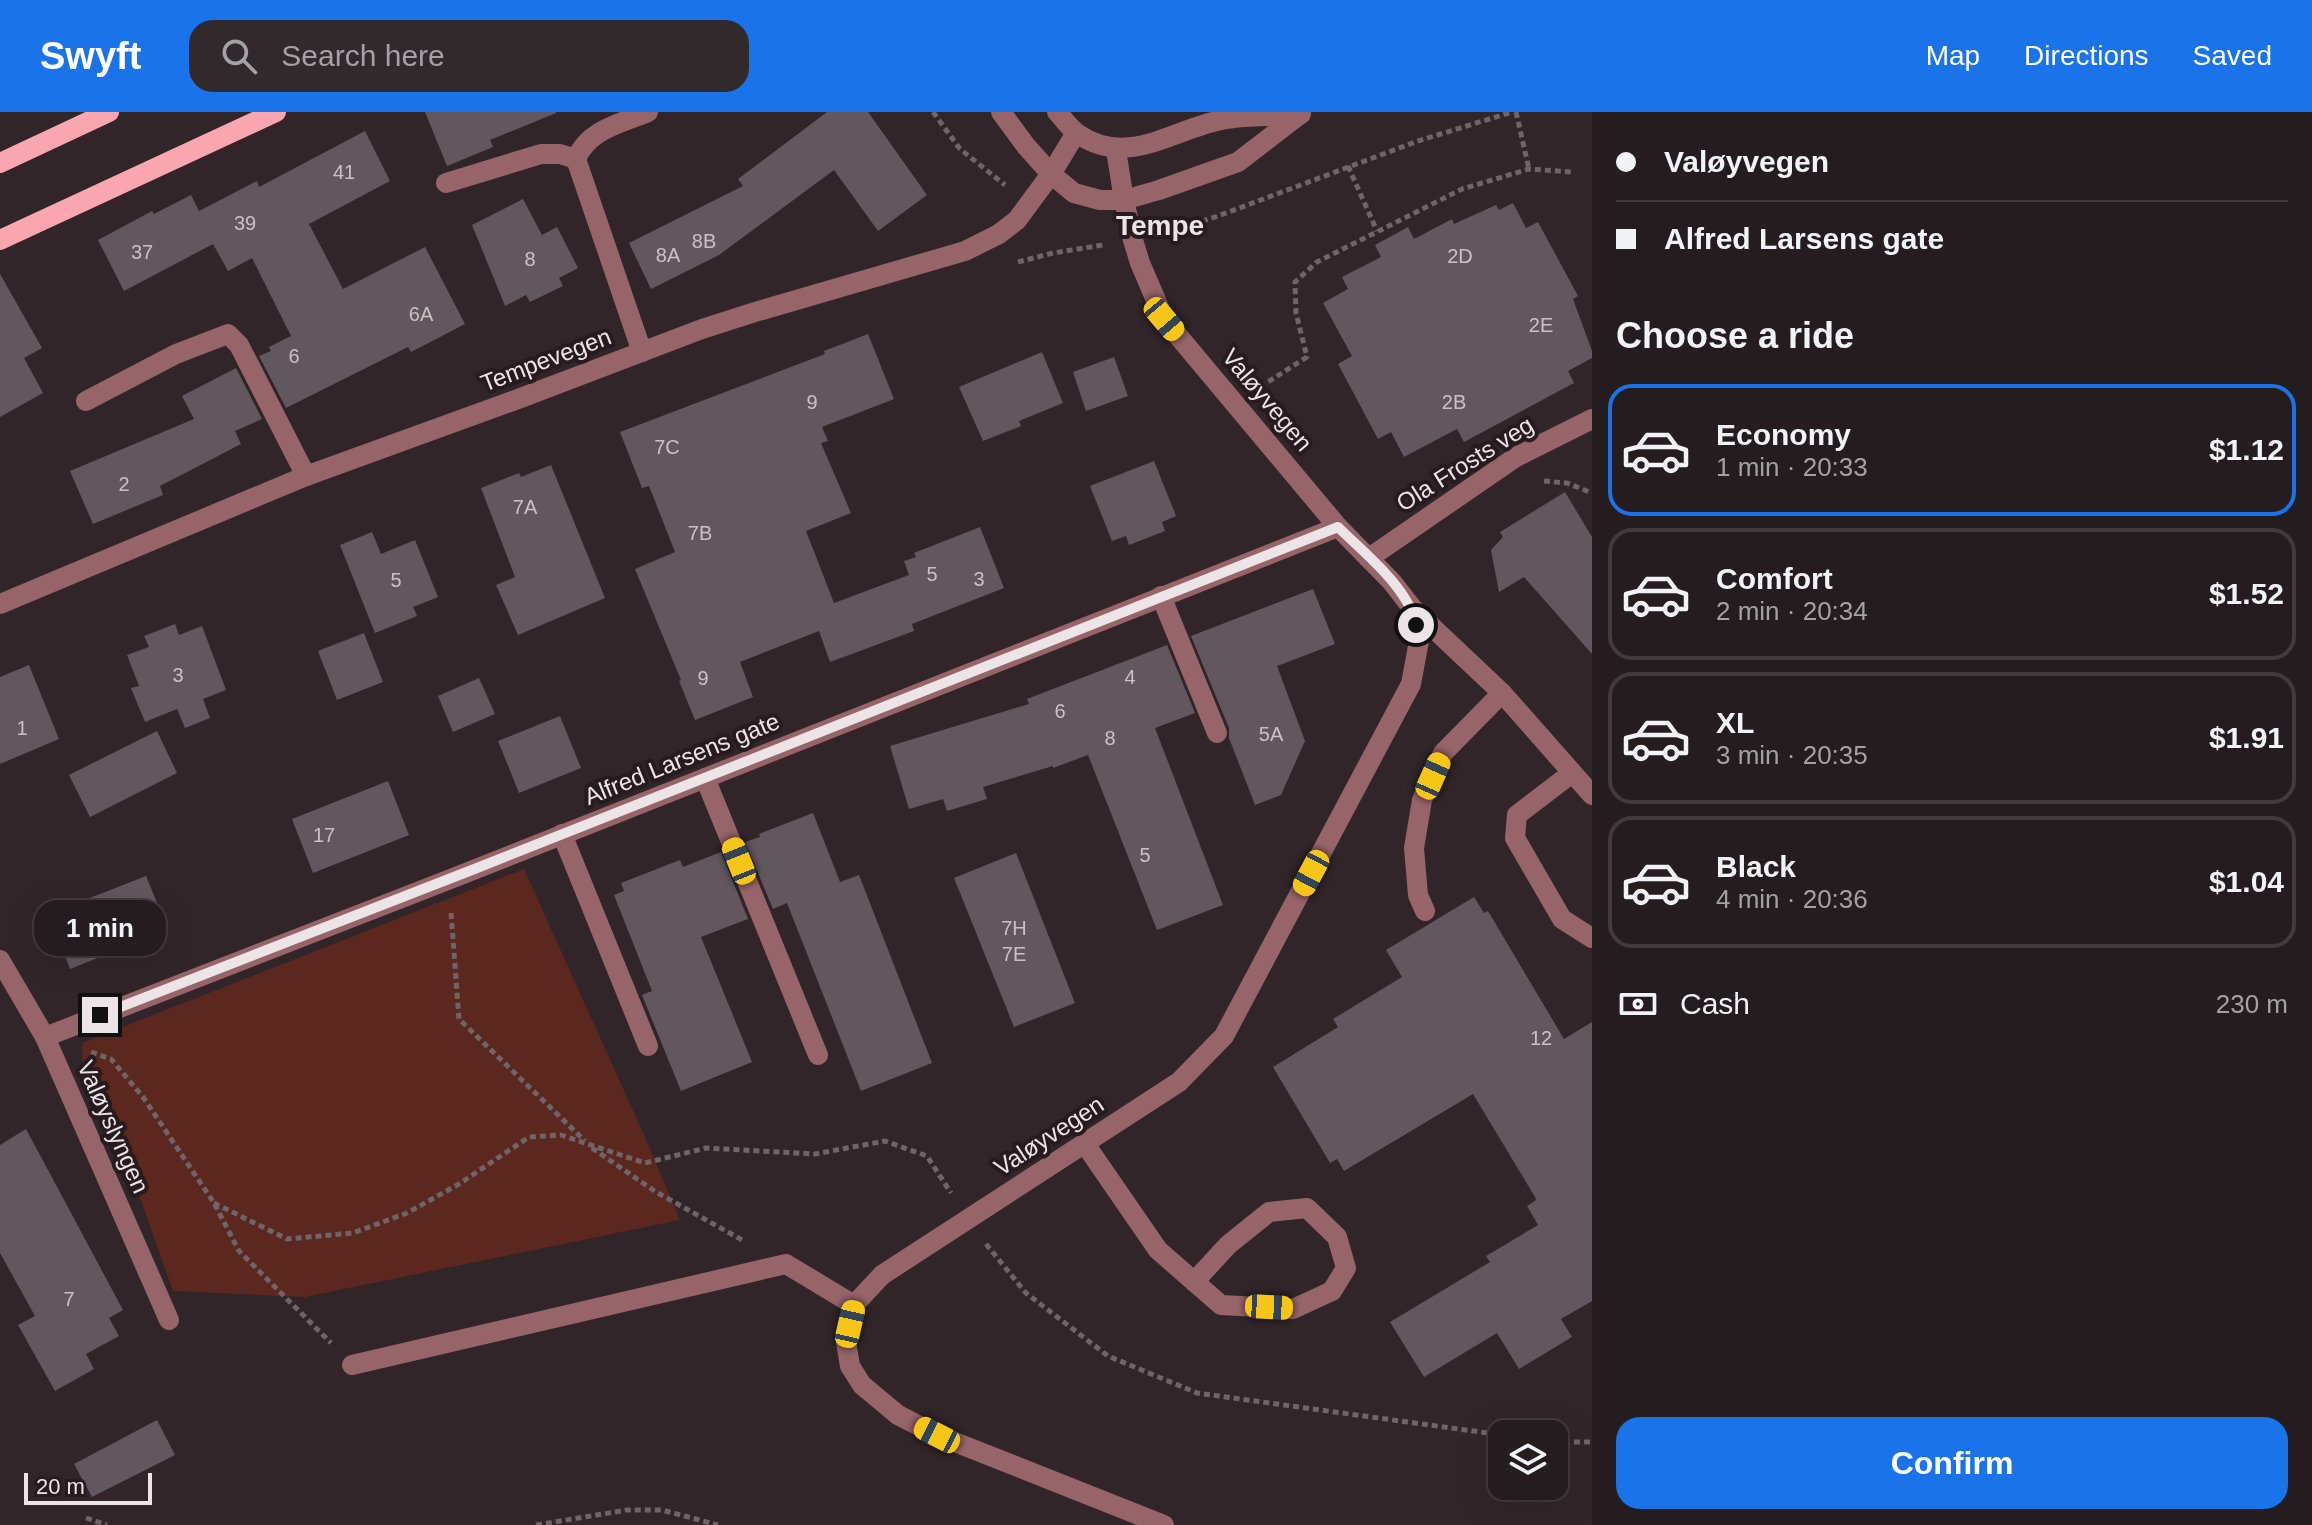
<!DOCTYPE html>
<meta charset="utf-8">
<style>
body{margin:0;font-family:Helvetica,sans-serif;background:#31292c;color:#f1f3f6;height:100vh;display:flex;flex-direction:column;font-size:30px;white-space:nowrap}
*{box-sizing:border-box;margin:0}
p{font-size:26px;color:#a3a1a4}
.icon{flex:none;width:44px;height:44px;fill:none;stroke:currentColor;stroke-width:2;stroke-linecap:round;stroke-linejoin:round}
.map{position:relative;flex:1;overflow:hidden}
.details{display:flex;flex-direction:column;background:#251c1f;width:720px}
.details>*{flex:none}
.top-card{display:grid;align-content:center;height:176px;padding:0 24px;background:#251c1f}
.tools{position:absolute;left:1488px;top:1308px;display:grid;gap:16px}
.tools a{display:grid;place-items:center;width:80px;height:80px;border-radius:16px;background:#251c1f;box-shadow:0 8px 32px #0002,0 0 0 2px #423a3d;font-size:40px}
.scale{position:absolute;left:24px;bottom:20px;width:128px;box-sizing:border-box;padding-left:8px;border:4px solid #ece4e7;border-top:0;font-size:22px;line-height:28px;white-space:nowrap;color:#ece4e7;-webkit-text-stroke:6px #271b20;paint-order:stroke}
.end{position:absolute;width:36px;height:36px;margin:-18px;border:10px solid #ece4e7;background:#111;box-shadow:0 0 0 4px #111}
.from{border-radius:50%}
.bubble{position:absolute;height:56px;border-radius:24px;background:#251c1f;box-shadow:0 8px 32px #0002,0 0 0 2px #423a3d;font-size:26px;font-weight:600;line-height:56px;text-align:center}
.car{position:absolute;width:24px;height:48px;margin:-24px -12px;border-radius:10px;box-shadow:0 0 6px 2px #0007;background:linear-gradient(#f5c518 24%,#345 0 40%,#f5c518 0 76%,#345 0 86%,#f5c518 0)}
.top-card b{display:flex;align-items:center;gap:28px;height:76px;font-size:30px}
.top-card b+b{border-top:2px solid #423a3d}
.top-card i{width:20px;height:20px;background:#f1f3f6}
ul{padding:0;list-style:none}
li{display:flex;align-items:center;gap:24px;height:132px;margin:0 16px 12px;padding:0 8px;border:4px solid #423a3d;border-radius:24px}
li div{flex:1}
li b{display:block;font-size:30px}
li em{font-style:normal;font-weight:600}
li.selected{border-color:#1a73e8}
li>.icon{width:72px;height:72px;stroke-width:1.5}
h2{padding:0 24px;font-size:36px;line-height:96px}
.pay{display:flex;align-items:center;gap:20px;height:88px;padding:0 24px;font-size:30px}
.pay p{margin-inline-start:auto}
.action{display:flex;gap:16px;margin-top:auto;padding:16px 24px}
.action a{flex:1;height:92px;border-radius:24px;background:#1a73e8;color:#fff;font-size:32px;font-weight:600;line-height:92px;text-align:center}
header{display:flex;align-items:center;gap:48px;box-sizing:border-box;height:112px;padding:0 40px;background:#1a73e8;color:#fff}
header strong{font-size:38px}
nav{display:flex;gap:44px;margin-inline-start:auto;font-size:28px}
.search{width:560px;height:72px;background:#31292c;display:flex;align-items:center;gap:20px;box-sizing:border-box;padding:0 28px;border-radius:24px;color:#a3a1a4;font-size:30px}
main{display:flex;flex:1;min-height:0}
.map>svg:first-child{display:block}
.green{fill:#5b271f}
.building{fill:#62575f}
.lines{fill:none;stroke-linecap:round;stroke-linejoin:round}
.path{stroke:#6f6468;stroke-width:5;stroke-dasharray:6 4;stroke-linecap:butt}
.minor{stroke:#97646a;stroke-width:20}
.major{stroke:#faa6b0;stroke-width:20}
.route{stroke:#ece4e7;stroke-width:10}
.labels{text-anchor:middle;stroke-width:8;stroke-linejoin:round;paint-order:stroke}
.number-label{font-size:20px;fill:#cac1c5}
.street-label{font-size:24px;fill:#ece4e7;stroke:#271b20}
.quarter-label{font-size:28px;font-weight:bold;fill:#ece4e7;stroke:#271b20}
</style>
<header>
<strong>Swyft</strong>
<div class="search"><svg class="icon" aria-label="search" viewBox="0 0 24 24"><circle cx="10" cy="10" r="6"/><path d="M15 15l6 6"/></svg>Search here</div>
<nav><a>Map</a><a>Directions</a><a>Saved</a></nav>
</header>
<main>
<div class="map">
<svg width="1592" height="1413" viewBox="0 0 1592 1413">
<rect width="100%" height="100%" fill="#312529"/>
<polygon class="green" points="524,757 645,1025 680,1108 305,1185 173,1179 140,1086 83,968 82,931"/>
<g class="building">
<polygon points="425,0 556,0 556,1 490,28 493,35 447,54"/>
<polygon points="827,0 868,0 927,83 878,119 834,58 719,143 651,177 629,131 743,74 738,67"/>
<polygon points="365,19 390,69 309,112 343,177 425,135 465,212 411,240 408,235 286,296 259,244 271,239 269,235 291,224 252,146 228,159 213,132 124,179 98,128 152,99 154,102 191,83 199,99 257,69 259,75"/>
<polygon points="523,87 542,123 557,115 578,156 559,166 563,174 530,190 526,183 505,194 472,113"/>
<polygon points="1513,91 1526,116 1538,110 1578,184 1573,187 1592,239 1592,246 1568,259 1574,271 1464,330 1457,317 1404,345 1391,320 1378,327 1338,252 1352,244 1323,191 1348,177 1342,165 1381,145 1375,133 1408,115 1414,127 1452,107 1454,112 1496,93 1499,98"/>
<polygon points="0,162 42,236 24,246 43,281 0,305"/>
<polygon points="868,222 894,287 822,315 828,329 821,331 851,401 806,419 834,491 909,463 904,449 916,445 914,441 980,415 1004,476 912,512 914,519 830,550 819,519 740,550 753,585 695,608 679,569 681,568 635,457 675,440 649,374 642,376 620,320 825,242 824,239"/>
<polygon points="1042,240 1063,291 1019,309 1021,314 983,329 959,275"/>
<polygon points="1114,245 1128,284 1086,299 1073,260"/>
<polygon points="236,256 262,307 235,319 241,332 160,374 163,383 93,412 70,359 194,307 182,284"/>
<polygon points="1154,349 1176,404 1162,410 1165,419 1129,433 1126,424 1112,429 1090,374"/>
<polygon points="551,353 605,486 518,523 496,473 515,465 481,376 519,361 521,365"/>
<polygon points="1565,380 1592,425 1592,542 1524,465 1499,480 1491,438 1503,425 1500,420"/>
<polygon points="372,420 381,442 415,428 438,485 413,495 417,504 375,521 340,433"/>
<polygon points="1313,477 1335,532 1277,554 1305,629 1281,683 1255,693 1229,626 1229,616 1191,524"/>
<polygon points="175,512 179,523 202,514 226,578 203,587 210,606 185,616 177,597 145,610 131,576 139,574 127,543 149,535 144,524"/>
<polygon points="364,521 383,570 337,588 318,539"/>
<polygon points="1167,533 1195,601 1155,616 1223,793 1157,818 1088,643 1053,656 1053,654 983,675 987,687 947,699 943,687 909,697 890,634 1029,592 1027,587"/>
<polygon points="29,553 59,627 0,652 0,565"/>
<polygon points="479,566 495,602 453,620 438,584"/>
<polygon points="560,604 581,656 519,681 498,629"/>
<polygon points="157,619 177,661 90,705 69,663"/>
<polygon points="388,669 409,723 313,761 292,707"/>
<polygon points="813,701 840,770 859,763 932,951 861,979 787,791 773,797 745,730 760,725 759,722"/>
<polygon points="721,740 748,807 701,825 752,950 681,979 642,883 652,879 614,783 624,779 621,771 680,748 683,755"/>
<polygon points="1016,741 1075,891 1014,915 954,766"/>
<polygon points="146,764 168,818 70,857 49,802"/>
<polygon points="1474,785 1484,801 1488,799 1564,927 1592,910 1592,1189 1561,1207 1572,1225 1519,1257 1497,1221 1424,1265 1390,1210 1490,1150 1486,1144 1538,1113 1527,1094 1536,1088 1535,1085 1473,982 1344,1059 1337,1047 1330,1051 1273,955 1338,915 1333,907 1402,865 1386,838"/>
<polygon points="26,1017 123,1198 109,1206 119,1224 86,1242 94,1257 55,1279 18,1213 35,1204 0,1141 0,1033"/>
<polygon points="157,1308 175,1343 92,1385 74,1352"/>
</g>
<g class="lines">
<g class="path">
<polyline points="933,0 960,37 1005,73"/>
<polyline points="1516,0 1529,57"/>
<polyline points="1348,54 1377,119"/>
<polyline points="1164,122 1218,104 1418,29 1512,0"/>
<polyline points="1018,150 1053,141 1103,133"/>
<polyline points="1260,275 1307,245 1296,201 1295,170 1317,150 1462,77 1529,57 1571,60"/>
<polyline points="1544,369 1567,371 1592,381"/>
<polyline points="451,801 459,907 585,1029"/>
<polyline points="91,940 111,947 143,985 214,1091 239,1139 331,1231"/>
<polyline points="592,1036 656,1080 744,1129"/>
<polyline points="214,1091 287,1127 353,1121 407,1101 459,1072 529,1025 561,1023 645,1051 706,1036 815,1042 885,1029 927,1044 951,1081"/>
<polyline points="986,1132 1026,1181 1108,1244 1197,1281 1502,1323"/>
<polyline points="1554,1330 1592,1330"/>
<polyline points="86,1406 107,1413"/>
<polyline points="536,1413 627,1398 662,1398 718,1413"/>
</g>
<g class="minor">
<polyline points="1001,0 1026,34 1051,62 1074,81 1100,88 1124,88 1159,78 1238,50 1299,3"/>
<path d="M1057,0C1064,7 1070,17 1078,22C1129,57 1175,15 1226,7C1251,3 1276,5 1301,2"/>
<polyline points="1116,38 1124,88 1133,128 1140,151 1164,207 1338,415 1392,470 1413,497 1419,529 1411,572 1224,924 1179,970 882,1163 854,1193 846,1230 850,1254 862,1273 898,1303 937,1323 1164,1413"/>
<path d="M576,47C589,17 620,12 648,0"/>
<polyline points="446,71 541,42 560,42 576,47 642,240"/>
<polyline points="86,289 176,242 228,222 239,233 306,364"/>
<polyline points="1369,446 1516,345 1592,307"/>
<polyline points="1161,484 1217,621"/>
<polyline points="0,492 306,364 518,287 702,217 755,200 965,139 999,122 1017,108 1051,62 1076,21"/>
<polyline points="1413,497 1502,581 1592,683"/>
<polyline points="1572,661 1517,703 1515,726 1562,807 1592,826"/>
<polyline points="705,666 818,943"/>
<polyline points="562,722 648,934"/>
<polyline points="1425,799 1418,783 1414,736 1422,688 1443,641 1502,581"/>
<polyline points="0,848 45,925 169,1208"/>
<polyline points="45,925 448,768 1338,415"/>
<polyline points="1085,1032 1158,1138 1221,1193 1293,1197 1332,1179 1346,1156 1337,1125 1307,1096 1269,1100 1228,1133 1194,1170"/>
<polyline points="352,1253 786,1152 854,1193"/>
</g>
<g class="major">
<polyline points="0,51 109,0"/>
<polyline points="0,128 276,0"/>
</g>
</g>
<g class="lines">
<path class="route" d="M100,903L477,756L1338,415C1364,441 1409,476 1416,513"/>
</g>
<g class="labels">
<g class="number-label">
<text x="344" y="67">41</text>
<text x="245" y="118">39</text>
<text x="704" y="136">8B</text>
<text x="142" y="147">37</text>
<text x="668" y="150">8A</text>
<text x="1460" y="151">2D</text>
<text x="530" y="154">8</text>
<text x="421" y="209">6A</text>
<text x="1541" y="220">2E</text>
<text x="294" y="251">6</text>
<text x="812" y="297">9</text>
<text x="1454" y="297">2B</text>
<text x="667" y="342">7C</text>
<text x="124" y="379">2</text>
<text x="525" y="402">7A</text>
<text x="700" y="428">7B</text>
<text x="932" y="469">5</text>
<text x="979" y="474">3</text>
<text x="396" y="475">5</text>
<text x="178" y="570">3</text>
<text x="1130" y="572">4</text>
<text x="703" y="573">9</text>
<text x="1060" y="606">6</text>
<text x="22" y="623">1</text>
<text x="1271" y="629">5A</text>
<text x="1110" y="633">8</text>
<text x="324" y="730">17</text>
<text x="1145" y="750">5</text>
<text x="1014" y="823">7H</text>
<text x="1014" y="849">7E</text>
<text x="1541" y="933">12</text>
<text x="69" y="1194">7</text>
</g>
<g class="street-label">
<text transform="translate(546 248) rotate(-21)" y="8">Tempevegen</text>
<text transform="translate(1267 288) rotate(50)" y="8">Valøyvegen</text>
<text transform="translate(1465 352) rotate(-32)" y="8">Ola Frosts veg</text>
<text transform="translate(682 647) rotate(-22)" y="8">Alfred Larsens gate</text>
<text transform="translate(113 1015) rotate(66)" y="8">Valøyslyngen</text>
<text transform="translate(1049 1024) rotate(-33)" y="8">Valøyvegen</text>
</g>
<g class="quarter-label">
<text x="1160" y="123">Tempe</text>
</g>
</g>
</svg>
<div class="tools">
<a><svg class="icon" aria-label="layers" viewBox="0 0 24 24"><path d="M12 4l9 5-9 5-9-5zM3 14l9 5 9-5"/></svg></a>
</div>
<div class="scale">20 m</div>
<i class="end from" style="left:1416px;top:513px"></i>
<i class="end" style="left:100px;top:903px"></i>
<div class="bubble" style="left:34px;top:788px;width:132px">1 min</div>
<i class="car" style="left:1164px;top:207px;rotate:140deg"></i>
<i class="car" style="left:1433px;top:664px;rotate:24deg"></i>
<i class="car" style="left:739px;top:749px;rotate:338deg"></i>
<i class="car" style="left:1311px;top:761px;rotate:208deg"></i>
<i class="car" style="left:1269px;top:1195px;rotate:93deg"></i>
<i class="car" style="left:850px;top:1212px;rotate:13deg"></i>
<i class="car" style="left:937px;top:1323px;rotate:297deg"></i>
</div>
<section class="details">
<div class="top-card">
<b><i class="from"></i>Valøyvegen</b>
<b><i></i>Alfred Larsens gate</b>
</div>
<h2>Choose a ride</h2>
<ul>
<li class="selected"><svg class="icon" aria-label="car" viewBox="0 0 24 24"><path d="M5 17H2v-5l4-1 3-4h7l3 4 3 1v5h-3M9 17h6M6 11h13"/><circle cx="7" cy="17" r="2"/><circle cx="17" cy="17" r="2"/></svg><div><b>Economy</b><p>1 min · 20:33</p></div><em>$1.12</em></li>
<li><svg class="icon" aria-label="car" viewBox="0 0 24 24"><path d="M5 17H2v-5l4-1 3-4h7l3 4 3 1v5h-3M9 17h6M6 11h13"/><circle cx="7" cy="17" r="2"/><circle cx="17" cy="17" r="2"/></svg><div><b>Comfort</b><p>2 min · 20:34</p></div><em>$1.52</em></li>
<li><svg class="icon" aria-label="car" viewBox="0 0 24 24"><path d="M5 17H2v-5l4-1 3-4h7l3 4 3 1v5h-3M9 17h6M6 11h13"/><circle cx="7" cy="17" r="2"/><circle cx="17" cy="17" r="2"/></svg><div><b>XL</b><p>3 min · 20:35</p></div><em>$1.91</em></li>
<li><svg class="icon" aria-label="car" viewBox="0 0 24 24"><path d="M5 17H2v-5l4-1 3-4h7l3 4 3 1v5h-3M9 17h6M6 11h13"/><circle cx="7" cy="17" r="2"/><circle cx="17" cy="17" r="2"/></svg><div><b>Black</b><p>4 min · 20:36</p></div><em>$1.04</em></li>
</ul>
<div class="pay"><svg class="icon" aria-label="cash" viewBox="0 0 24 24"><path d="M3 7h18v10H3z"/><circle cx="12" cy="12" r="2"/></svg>Cash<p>230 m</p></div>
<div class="action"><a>Confirm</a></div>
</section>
</main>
